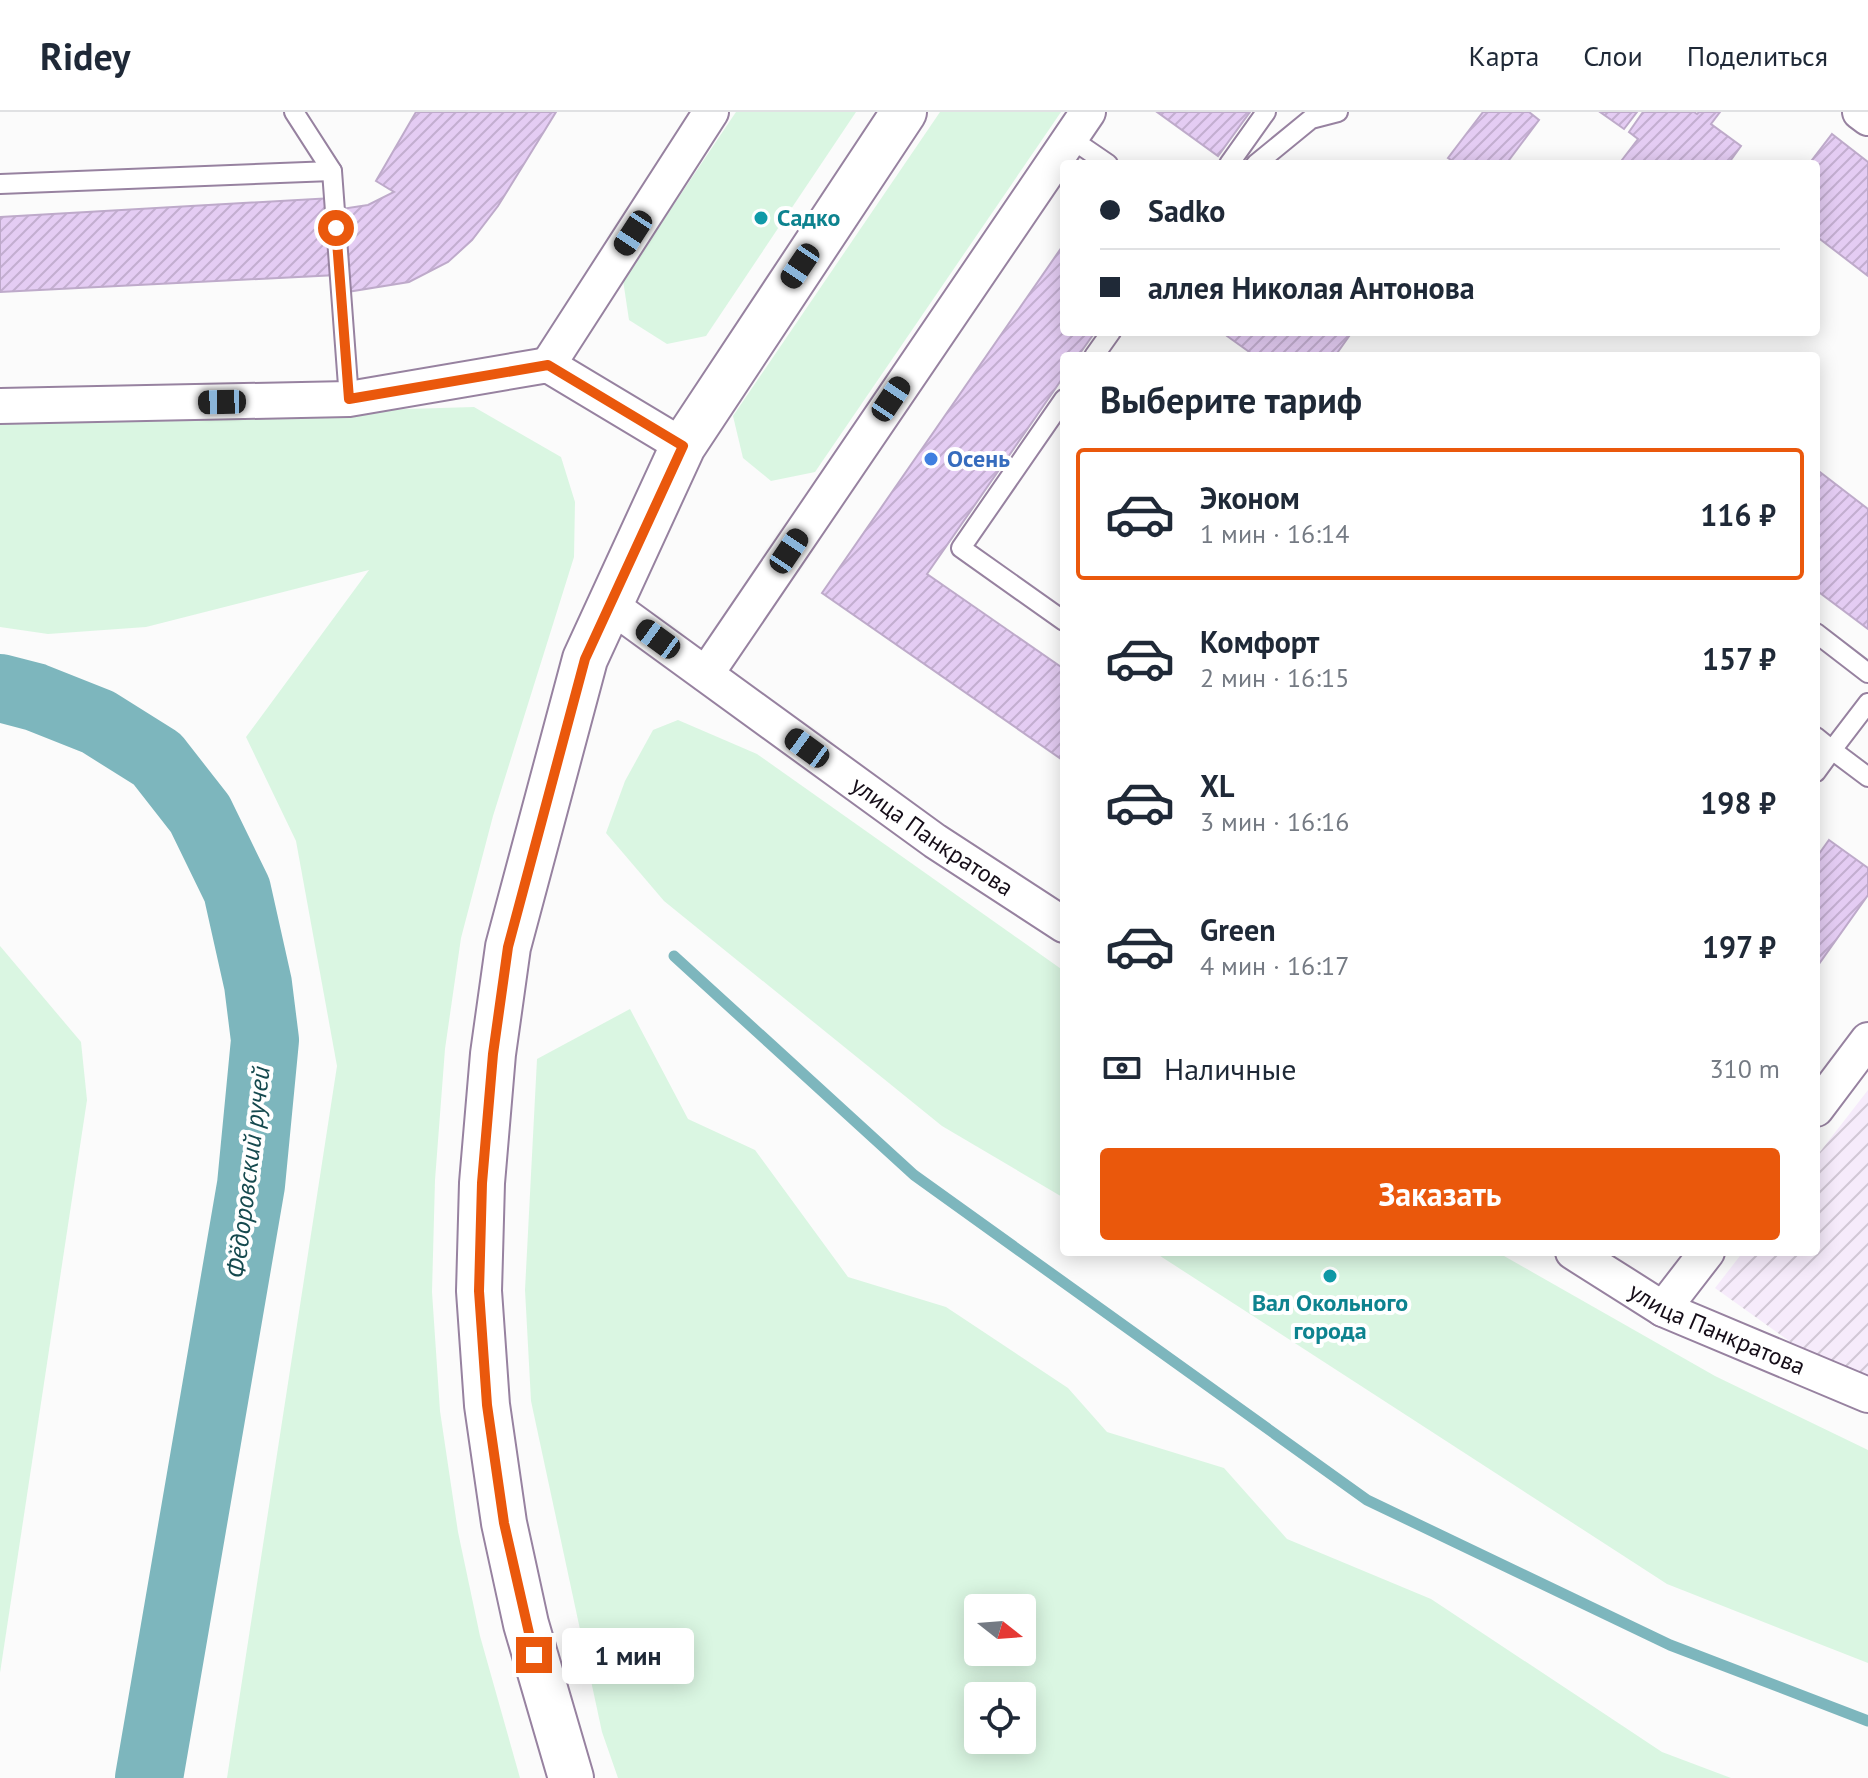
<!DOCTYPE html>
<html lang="ru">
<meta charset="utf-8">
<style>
body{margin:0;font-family:"PT Sans",sans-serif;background:#f2f2f3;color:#1f2937;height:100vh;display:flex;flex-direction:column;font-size:30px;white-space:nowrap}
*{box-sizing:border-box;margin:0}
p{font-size:26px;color:#747a83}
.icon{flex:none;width:44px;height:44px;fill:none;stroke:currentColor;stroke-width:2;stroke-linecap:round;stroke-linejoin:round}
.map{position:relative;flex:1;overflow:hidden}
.side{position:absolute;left:1060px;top:240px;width:760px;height:904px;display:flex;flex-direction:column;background:#fff;border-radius:8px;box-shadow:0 4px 20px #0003}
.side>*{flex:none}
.guide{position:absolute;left:1060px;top:48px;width:760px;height:176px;border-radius:8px;box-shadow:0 4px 20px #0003;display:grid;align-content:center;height:176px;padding:0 40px;background:#fff}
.needle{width:52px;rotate:107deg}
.fabs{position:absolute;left:964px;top:1482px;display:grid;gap:16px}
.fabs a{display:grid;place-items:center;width:72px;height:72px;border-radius:8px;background:#fff;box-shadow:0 4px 20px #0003;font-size:40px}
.end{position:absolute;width:36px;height:36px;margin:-18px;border:10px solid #ea580c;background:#fff;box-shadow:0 0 0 4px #fff}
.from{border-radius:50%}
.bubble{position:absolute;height:56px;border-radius:8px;background:#fff;box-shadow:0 4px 20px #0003;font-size:26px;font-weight:800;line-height:56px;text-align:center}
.car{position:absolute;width:24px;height:48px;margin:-24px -12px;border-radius:10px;box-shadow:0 0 6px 2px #0007;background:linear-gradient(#222 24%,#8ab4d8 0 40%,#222 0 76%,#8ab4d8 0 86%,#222 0)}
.guide b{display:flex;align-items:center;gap:28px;height:76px;font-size:30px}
.guide b+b{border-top:2px solid #e0e1e3}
.guide i{width:20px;height:20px;background:#1f2937}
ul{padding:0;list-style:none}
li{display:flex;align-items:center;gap:24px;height:132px;margin:0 16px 12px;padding:0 24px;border:4px solid transparent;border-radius:8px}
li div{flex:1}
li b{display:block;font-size:30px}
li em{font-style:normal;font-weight:800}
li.selected{border-color:#ea580c}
li>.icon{width:72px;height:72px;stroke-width:1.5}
h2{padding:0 40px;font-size:36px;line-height:96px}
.pay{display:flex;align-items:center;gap:20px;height:88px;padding:0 40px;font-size:30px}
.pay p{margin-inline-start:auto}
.button{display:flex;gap:16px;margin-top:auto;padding:16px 40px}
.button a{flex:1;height:92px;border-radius:8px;background:#ea580c;color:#fff;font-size:32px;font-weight:800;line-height:92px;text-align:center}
header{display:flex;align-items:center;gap:48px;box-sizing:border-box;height:112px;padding:0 40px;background:#fff;border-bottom:2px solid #e0e1e3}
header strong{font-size:38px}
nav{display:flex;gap:44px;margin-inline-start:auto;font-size:28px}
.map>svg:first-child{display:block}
.industrial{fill:url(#industrial-furrows)}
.green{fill:#daf6e2;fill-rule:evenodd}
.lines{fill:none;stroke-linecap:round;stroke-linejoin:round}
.stream{stroke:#7db6bd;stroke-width:11}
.river{stroke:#7db6bd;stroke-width:68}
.building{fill:url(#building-hatch);stroke:#beaaca;stroke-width:2}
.service-casing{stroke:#9782a0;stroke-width:22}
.minor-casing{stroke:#9782a0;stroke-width:38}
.primary-casing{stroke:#9782a0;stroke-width:48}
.service{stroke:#fff;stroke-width:18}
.minor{stroke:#fff;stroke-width:34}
.primary{stroke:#fff;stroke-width:44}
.route{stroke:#ea580c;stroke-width:10}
.culture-dot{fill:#0f9aa8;stroke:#fff;stroke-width:3}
.shop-dot{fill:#3f7fe0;stroke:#fff;stroke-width:3}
.labels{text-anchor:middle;stroke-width:8;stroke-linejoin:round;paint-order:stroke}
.culture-label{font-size:24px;font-weight:bold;fill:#0d838f;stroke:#fff;text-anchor:start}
.shop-label{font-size:24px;font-weight:bold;fill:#366cbe;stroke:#fff;text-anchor:start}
.street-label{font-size:24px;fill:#150d18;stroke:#fff}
.water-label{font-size:26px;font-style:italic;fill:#15494e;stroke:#fff}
</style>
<header>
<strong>Ridey</strong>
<nav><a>Карта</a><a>Слои</a><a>Поделиться</a></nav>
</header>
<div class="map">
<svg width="1868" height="1666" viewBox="0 0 1868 1666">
<defs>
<pattern id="industrial-furrows" width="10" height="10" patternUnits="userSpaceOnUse" patternTransform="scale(2)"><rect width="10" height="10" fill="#f6ebfb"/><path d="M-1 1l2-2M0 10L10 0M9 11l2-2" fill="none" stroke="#d2c8d6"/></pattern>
<pattern id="building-hatch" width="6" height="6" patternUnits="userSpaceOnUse" patternTransform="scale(2)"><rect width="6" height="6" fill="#e4ccf3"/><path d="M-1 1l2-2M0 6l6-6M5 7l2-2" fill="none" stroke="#c3aed0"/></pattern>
</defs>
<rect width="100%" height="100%" fill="#fbfbfb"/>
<polygon class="industrial" points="1868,978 1868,1267 1817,1249 1715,1176 1743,1140 1816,1140 1816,1045"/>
<g class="green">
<polygon points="736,0 856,0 706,224 667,232 629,208 623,168"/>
<polygon points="940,0 1061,0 815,360 771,369 743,346 733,304"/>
<polygon points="474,295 561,345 575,390 574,445 493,704 461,826 445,937 435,1068 432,1180 440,1299 458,1420 480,1524 520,1666 227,1666 337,954 296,729 246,625 369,458 146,515 48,522 0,515 0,309"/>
<polygon points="678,608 757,642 1064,859 1064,1086 942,1014 664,789 606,721 625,669 653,618"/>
<polygon points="0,834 81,930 87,988 0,1561"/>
<path d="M630,897L688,1007L755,1038L848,1165L946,1195L1068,1276L1107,1320L1224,1356L1287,1427L1431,1487L1662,1640L1731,1666H618L602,1620L531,1289L525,1178L537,947ZM1022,1496V1540H978V1496ZM1022,1584V1628H978V1584Z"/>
<polygon points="1154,1140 1497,1140 1715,1264 1868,1338 1868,1551 1667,1472"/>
</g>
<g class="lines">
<polyline class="stream" points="674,844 914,1063 1367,1388 1670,1533 1868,1609"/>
<polyline class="river" points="0,576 35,585 98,610 157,647 200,702 237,778 258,872 265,928 251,1073 149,1666"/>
</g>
<g class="building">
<polygon points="416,0 556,0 498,94 472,128 448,150 409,170 347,180 341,97 368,93 394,80 376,69"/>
<polygon points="1157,0 1250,0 1218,44"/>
<polygon points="1483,0 1529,0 1539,8 1506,52 1457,52 1448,46"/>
<polygon points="1600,0 1637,0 1624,17"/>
<polygon points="1643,0 1694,0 1697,2 1699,0 1720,0 1711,12 1741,34 1728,52 1619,52 1638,27 1629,20"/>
<polygon points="1832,22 1868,50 1868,164 1816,124 1816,52 1809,52"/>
<polygon points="332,86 337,163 0,180 0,105"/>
<polygon points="1064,132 1064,220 1095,220 1078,244 1064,244 1064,264 927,462 1064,557 1064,649 822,481"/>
<polygon points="1229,220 1352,220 1335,244 1255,244 1227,224"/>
<polygon points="1816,357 1868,397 1868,517 1816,478"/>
<polygon points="1829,728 1868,756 1868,783 1816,856 1816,746"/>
</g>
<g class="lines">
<defs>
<g id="service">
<polyline points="294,0 332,59 349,287"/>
<polyline points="1070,26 1108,52"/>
<polyline points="1229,52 1266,0"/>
<polyline points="1256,52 1311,7 1338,0"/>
<polyline points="0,72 332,59"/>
<polyline points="1094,244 1111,220"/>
<polyline points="1064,287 961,436 1064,509"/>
<polyline points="1816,521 1868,561"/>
<polyline points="1868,591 1832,638 1868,665"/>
<polyline points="1816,625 1832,638 1816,660"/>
</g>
<g id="minor">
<polyline points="1860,0 1868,6"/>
<polyline points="548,253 711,0"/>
<polyline points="0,294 349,287 548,253 683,334"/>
<path id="s1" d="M609,492L935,729L1064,813"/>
<polyline points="706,562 1088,0"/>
<polyline points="1816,997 1868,928"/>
<path id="s2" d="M1573,1140L1663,1197L1868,1283"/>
<polyline points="1663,1197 1707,1140"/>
</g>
<polyline id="primary" points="571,1666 526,1512 504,1411 487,1293 479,1179 482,1071 493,942 508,835 585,547 683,334 904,0"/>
</defs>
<use href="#service" class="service-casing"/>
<use href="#minor" class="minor-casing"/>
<use href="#primary" class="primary-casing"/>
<use href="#service" class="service"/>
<use href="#minor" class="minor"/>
<use href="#primary" class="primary"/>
</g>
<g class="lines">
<polyline class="route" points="336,116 349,287 548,253 683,334 585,547 508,835 493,942 482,1071 479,1179 487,1293 504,1411 534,1543"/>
</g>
<g class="culture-dot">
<circle cx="761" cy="106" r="8"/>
<circle cx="1330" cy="1164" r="8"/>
</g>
<circle class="shop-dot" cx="931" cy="347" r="8"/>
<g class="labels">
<g class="culture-label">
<text x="777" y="114">Садко</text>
<text x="1330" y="1199" text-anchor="middle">Вал Окольного<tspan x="1330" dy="28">города</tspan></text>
</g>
<g class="shop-label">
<text x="947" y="355">Осень</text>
</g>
<g class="street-label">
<text dy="8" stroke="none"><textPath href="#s1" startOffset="398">улица Панкратова</textPath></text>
<text dy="8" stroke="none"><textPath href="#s2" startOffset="164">улица Панкратова</textPath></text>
</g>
<g class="water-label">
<text transform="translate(248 1060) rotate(-83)" y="9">Фёдоровский ручей</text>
</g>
</g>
</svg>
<div class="fabs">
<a><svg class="needle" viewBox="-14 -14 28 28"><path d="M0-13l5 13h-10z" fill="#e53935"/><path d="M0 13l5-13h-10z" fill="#747a83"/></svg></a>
<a><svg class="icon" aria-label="locate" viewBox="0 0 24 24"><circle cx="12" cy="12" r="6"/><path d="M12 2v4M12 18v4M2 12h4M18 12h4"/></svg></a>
</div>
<i class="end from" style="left:336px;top:116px"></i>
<i class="end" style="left:534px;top:1543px"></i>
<div class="bubble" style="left:562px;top:1516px;width:132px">1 мин</div>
<i class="car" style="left:633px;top:121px;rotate:213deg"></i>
<i class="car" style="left:800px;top:154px;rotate:214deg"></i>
<i class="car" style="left:891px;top:287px;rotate:34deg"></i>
<i class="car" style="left:222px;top:290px;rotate:269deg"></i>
<i class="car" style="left:789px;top:439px;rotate:34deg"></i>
<i class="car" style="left:658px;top:527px;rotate:306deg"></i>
<i class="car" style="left:807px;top:636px;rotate:306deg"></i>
<div class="guide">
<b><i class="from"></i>Sadko</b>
<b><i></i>аллея Николая Антонова</b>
</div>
<section class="side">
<h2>Выберите тариф</h2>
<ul>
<li class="selected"><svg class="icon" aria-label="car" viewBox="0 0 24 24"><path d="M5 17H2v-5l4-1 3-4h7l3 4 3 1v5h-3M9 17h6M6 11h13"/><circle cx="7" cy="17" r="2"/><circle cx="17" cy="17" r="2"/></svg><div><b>Эконом</b><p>1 мин · 16:14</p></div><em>116 ₽</em></li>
<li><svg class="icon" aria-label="car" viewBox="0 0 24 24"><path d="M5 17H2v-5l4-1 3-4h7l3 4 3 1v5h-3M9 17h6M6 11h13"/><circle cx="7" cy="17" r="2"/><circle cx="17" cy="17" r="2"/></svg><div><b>Комфорт</b><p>2 мин · 16:15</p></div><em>157 ₽</em></li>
<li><svg class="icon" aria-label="car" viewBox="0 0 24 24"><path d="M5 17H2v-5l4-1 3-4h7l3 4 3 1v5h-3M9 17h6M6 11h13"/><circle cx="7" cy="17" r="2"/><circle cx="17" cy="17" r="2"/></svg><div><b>XL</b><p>3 мин · 16:16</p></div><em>198 ₽</em></li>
<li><svg class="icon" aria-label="car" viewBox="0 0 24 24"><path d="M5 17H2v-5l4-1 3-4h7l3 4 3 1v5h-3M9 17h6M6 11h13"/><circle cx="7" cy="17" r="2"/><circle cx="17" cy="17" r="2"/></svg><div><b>Green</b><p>4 мин · 16:17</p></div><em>197 ₽</em></li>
</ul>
<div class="pay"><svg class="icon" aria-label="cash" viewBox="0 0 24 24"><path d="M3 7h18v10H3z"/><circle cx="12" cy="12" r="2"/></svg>Наличные<p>310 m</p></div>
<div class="button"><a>Заказать</a></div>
</section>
</div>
